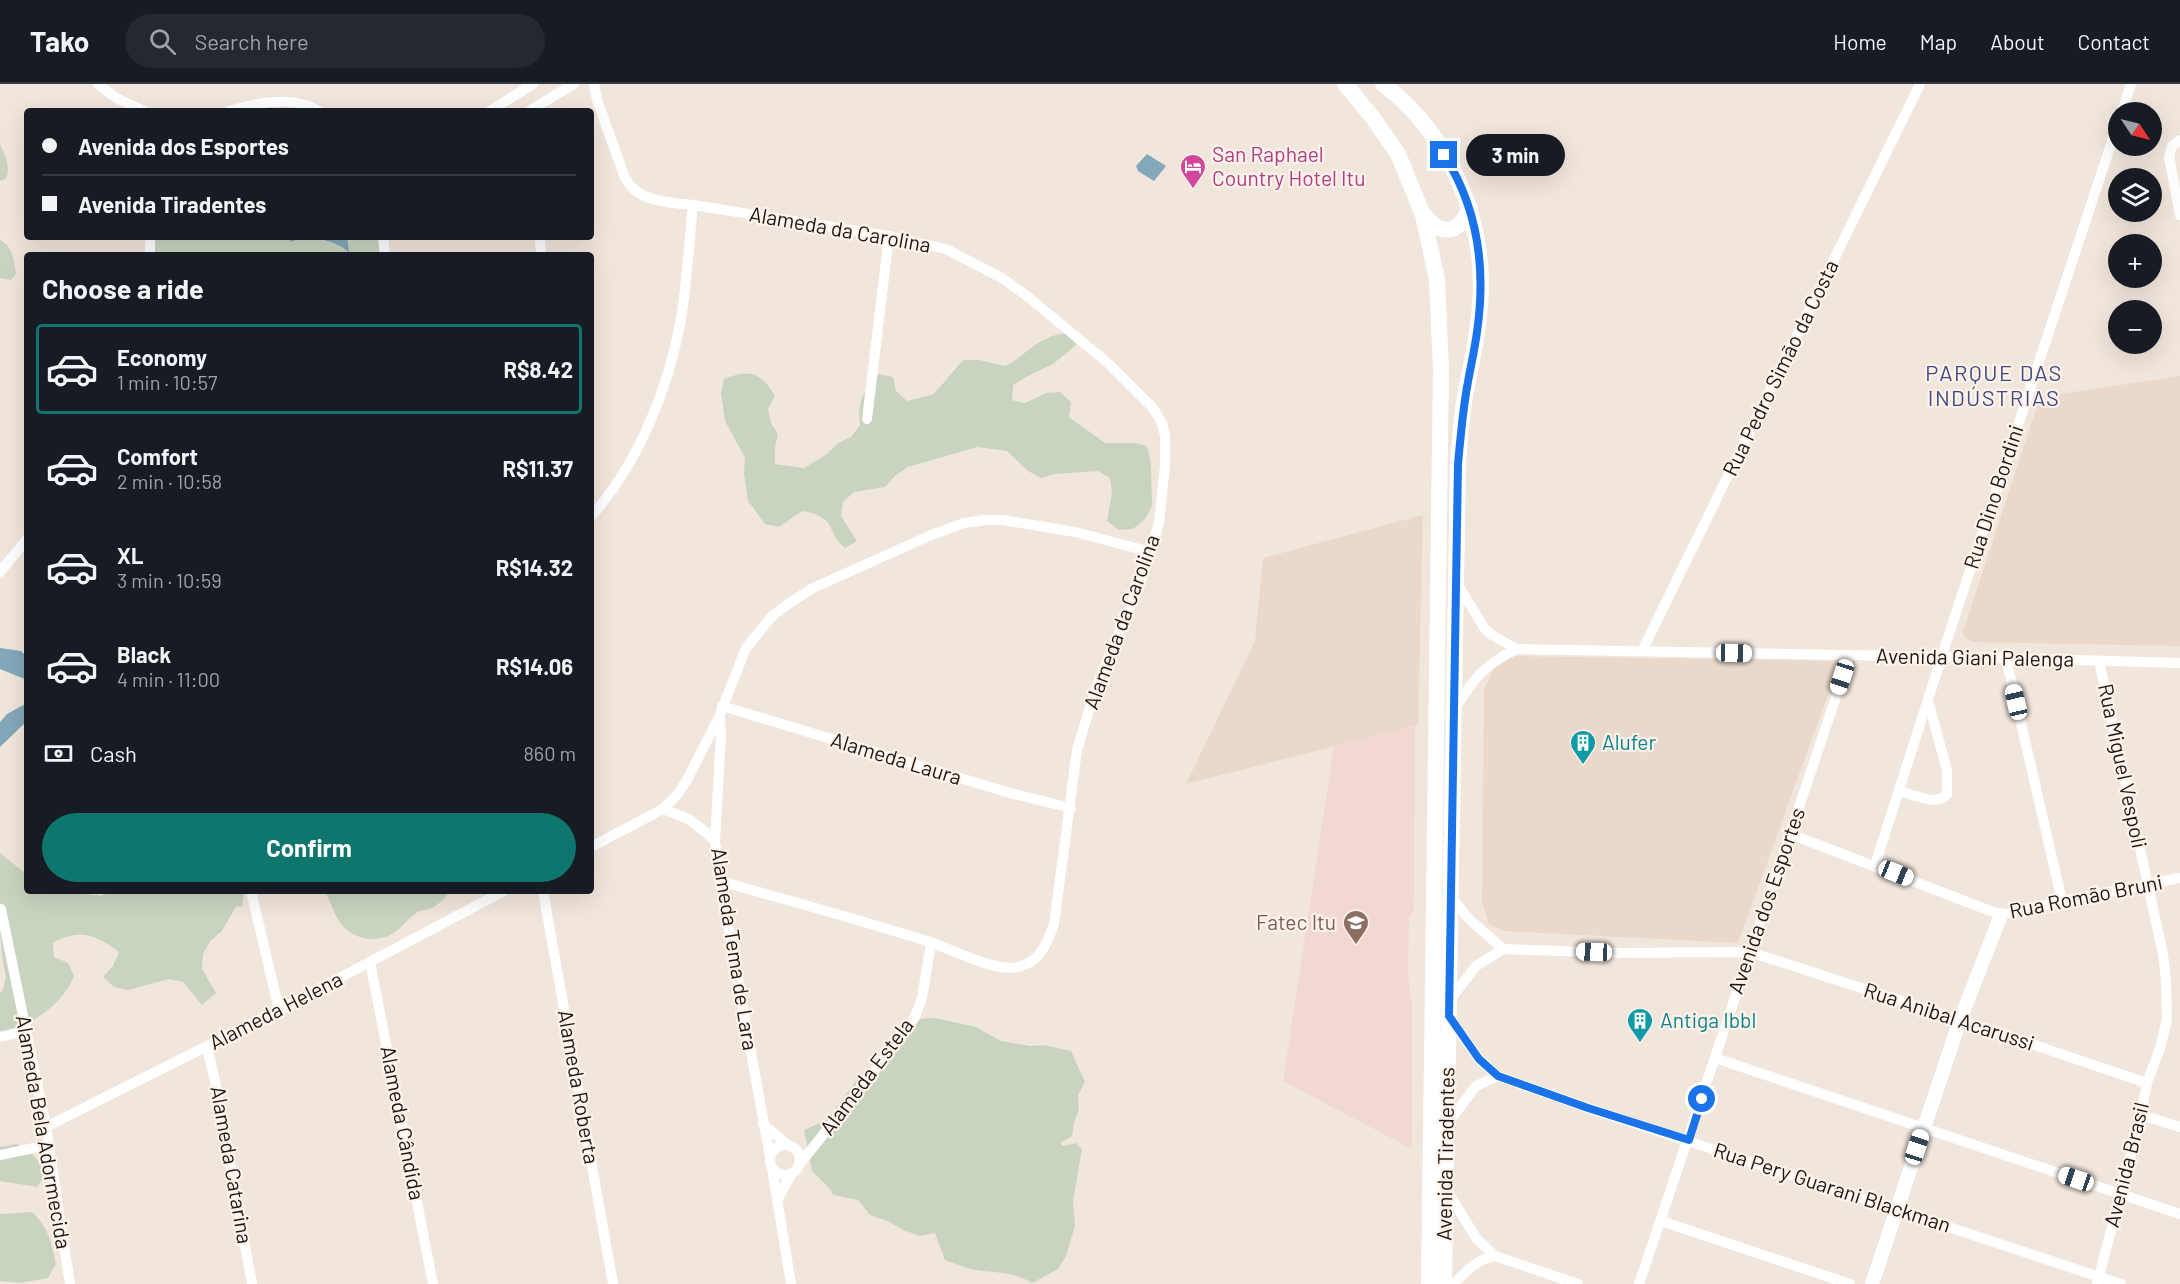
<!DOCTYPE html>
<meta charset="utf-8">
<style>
body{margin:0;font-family:Barlow,sans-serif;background:#242831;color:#f1f3f6;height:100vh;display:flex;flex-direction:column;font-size:22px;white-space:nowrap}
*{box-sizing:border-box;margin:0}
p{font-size:20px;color:#9ea1a6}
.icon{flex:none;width:33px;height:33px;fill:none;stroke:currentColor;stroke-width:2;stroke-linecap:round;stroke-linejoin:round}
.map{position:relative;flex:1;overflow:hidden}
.panel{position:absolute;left:24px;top:168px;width:570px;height:642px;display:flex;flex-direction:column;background:#171b24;border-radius:6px;box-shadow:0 6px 24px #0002}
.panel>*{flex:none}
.guide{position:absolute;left:24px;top:24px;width:570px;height:132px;border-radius:6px;box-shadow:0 6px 24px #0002;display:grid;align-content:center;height:132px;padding:0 18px;background:#171b24}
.needle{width:39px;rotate:125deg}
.buttons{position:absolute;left:2108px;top:18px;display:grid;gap:12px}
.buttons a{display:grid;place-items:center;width:54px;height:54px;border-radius:50%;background:#171b24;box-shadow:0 6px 24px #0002;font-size:30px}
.end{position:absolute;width:27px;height:27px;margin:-14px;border:8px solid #1a73e8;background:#fff;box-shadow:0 0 0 3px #fff}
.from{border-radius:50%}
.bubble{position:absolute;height:42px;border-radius:21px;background:#171b24;box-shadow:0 6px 24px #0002;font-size:20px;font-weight:700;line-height:42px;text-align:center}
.car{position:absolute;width:18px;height:36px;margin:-18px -9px;border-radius:8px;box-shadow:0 0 4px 2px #0007;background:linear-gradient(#fff 24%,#345 0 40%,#fff 0 76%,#345 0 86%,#fff 0)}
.guide b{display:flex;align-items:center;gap:21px;height:57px;font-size:22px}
.guide b+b{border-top:2px solid #363941}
.guide i{width:15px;height:15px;background:#f1f3f6}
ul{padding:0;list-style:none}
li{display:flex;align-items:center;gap:18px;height:90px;margin:0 12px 9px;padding:0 6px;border:3px solid transparent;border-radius:6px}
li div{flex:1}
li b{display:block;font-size:22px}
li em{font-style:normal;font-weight:700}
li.current{border-color:#0f766e}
li>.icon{width:54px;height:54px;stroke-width:1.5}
h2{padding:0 18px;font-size:27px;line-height:72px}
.pay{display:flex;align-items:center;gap:15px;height:66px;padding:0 18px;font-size:22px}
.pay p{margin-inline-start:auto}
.button{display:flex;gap:12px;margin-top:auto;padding:12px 18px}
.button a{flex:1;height:69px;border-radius:36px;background:#0f766e;color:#fff;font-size:24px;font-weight:700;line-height:69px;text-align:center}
header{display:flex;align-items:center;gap:36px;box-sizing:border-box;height:84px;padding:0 30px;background:#171b24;border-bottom:2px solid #363941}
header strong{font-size:28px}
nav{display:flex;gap:33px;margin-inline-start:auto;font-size:21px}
.search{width:420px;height:54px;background:#242831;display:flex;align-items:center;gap:15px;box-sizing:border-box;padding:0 21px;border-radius:33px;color:#9ea1a6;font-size:22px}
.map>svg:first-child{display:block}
.built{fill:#ead9ca}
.education{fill:#f2d8d2}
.green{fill:#c9d4c0}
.water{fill:#83a8ba}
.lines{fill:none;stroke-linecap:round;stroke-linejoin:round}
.minor{stroke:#fff;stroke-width:10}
.tertiary{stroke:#fff;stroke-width:14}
.primary{stroke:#fff;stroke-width:16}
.route{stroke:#1a73e8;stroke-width:8}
.labels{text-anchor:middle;stroke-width:4.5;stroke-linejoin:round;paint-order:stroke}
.hotel-label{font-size:21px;fill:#b23c85;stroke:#fff3ea;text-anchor:start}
.street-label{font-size:21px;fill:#1b1714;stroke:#fff3ea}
.culture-label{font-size:21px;fill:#0d838f;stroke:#fff3ea;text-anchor:start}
.education-label{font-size:21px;fill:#785e54;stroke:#fff3ea;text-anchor:end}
.neighbourhood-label{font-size:22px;letter-spacing:1.5px;fill:#3f4a86;stroke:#fff3ea}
</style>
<header>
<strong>Tako</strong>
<div class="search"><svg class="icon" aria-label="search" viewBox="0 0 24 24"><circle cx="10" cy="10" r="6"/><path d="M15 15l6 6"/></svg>Search here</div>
<nav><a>Home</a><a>Map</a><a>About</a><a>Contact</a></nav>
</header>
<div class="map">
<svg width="2180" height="1200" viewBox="0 0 2180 1200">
<rect width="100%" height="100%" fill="#f1e6dc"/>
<g class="built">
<polygon points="2180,292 2180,562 1973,558 1965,554 1963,548 2040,313"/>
<polygon points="1423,431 1418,641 1186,700 1255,557 1263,474"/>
<polygon points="1514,572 1830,577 1837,586 1738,859 1504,847 1489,840 1482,818 1484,605 1495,582"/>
</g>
<polygon class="education" points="1415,642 1414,828 1409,832 1408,891 1412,923 1412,1065 1283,997 1334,662"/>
<g class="green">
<path d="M0,60C5,71 11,83 6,95L0,97Z"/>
<polygon points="154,153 379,153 380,171 154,171"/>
<path d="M0,156C13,162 14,177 16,190L11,196L0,194Z"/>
<path d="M1069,249L1076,261L1053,280L1026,293L1013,301L1012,316L1025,319L1046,309L1060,308L1071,318L1069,333L1105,359H1134L1147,362L1151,379L1152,422L1145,435L1133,445L1119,446L1107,437L1112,409L1110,394L1098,387L1055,390L1041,394L1028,387L1007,367L977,363L908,383L895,392L885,403L854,408L843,418L841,432L857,457L845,464C823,444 839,434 802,427L779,443L765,440L748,417L744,389L745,374L725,337L721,309L724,295C749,285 760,287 775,312L768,325L771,339L778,350L775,364V380L804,384L827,370L838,359L851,353L860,341L859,327L862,313L879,290L893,293L896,307L907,317L934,310L963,276H979L1006,282C1030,268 1039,251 1069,249Z"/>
<path d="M0,769L25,789L27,792V807H80L86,810L101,812L111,807L162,809L244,807L242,823L236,822L222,847L210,857L203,870L202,885L216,909L202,921L183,898L169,895L128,906L114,903L103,893L113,882L119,868C97,851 79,844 53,859L54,873L68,879L74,892C62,922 30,942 0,949V909L3,906L6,893L3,879L0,849Z"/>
<path d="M324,807H450C444,815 439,821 429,825C425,826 420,826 416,829C408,834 403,843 395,848C379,860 353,856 341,840C333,830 332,817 324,807Z"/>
<path d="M935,934L976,943L1001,957L1030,962L1044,961L1071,967L1085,998L1078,1011L1079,1025L1074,1039L1072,1052L1060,1059L1063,1062L1076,1059L1082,1065L1073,1118L1075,1142L1066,1172L1058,1185L1032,1199C1010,1186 1000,1190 977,1186C966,1185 955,1179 945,1176L935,1149L920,1152L903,1146L888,1137L870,1131L858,1116L833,1111L831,1106L812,1087L804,1046L828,1035L858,994L882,979L909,945L920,935Z"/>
<path d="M16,1060C32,1067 38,1075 46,1091L37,1103L0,1097V1063Z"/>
<path d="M32,1128C49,1144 51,1158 56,1180L48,1194L20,1199L0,1197V1130Z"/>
</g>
<g class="water">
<polygon points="1147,70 1166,82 1154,97 1138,87 1136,82"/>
<path d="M293,153H347L349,168C331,154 311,152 289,158Z"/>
<polygon points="0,564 21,567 27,573 27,596 0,585"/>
<polygon points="27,619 27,637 0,663 0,638 7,630"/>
</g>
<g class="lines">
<g class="minor">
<polyline points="98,0 116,14 144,27"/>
<path d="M594,0L597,16L625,94C639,119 667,118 693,121"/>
<path d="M229,27C255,19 294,11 319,27"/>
<polyline points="490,27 533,0"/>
<polyline points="529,27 574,0"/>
<polyline points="2122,28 2131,0"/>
<polyline points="2180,56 2172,62 2169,73 2180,131"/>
<polyline points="383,153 385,171"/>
<polyline points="540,153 541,171"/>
<polyline points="150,171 150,153"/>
<polyline points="867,335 889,152"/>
<path d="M591,433C639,378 668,306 681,235C687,198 689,159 693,121L889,152L946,165L1002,194L1027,212L1109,280L1153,324L1162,339L1165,352V382L1159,439L1140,500L1096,603L1077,666L1054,840C1047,860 1040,878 1018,883C994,888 954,866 930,858C861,836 790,817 720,797"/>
<polyline points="0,488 27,455"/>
<polyline points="1458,501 1483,542 1490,550 1517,565 2006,574 2180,579"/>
<polyline points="1642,567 1920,0"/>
<polyline points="2006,574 2062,817"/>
<polyline points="722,622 1010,709 1071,724"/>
<path d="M1456,623C1474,594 1485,580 1517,565"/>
<path d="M1899,707C1912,710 1938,723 1947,710V686L1928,617"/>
<polyline points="663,725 689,735 715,756"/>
<polyline points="1790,750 2001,831 2062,817 2180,794"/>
<polyline points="591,763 663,725 677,711 687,696 720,631"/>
<polyline points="1875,781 1948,553 2118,39"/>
<polyline points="251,807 279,926"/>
<polyline points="543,807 613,1200"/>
<polyline points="1451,813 1468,834 1503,865"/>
<polyline points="1,825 46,1043 70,1200"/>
<polyline points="370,878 433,1200"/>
<polyline points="1450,916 1476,882 1503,865 1617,869 1750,868 1960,936 2147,999"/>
<polyline points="1449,933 1479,975 1498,992 1588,1024 2121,1200"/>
<polyline points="0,953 25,947"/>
<polyline points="207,963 215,997 252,1200"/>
<polyline points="1715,974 2180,1130"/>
<polyline points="2141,1031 2180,1043"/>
<polyline points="1448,1039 1476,1002 1498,992"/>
<polyline points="763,1040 788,1061"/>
<polyline points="46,1043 279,926 504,807"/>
<circle cx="785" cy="1076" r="15"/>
<polyline points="0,1071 48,1061"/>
<polyline points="770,1073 720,797 715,756 721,651 720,630 746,564 772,532 788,520 813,504 929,452 964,439 985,436 1003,436 1075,448 1151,468"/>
<polyline points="798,1082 896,960 915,933 922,914 931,859"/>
<polyline points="772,1084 791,1200"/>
<polyline points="1448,1108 1476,1154 1495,1172 1578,1200"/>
<polyline points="777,1117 792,1089"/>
<polyline points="1661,1137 1850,1200"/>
<path d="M1454,1200C1466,1187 1477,1175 1495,1172"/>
<polyline points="1639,1200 1850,571"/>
<polyline points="2097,1200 2141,1031 2147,999 2160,964 2167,936 2166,896 2163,870 2099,577"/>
</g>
<polyline class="tertiary" points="1872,1200 1960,936 2001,831"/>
<g class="primary">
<polyline points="1345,0 1373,34 1398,70 1423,131 1437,195 1441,283 1429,1200"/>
<path d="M1383,0C1450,51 1487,138 1480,221C1478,252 1471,281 1465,312C1461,334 1460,357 1458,380L1444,1200"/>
<path d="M1424,131C1442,154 1459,149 1470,124"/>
</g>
</g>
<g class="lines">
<path class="route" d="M1444,71C1478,124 1486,186 1477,248C1474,271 1468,293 1465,316C1462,337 1460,358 1458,380L1449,932L1479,975L1498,992L1588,1024L1689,1056L1702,1015"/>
</g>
<defs>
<symbol id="hotel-pin" viewBox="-11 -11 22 30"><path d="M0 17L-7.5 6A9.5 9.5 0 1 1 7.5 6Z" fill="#d1479c" stroke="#fff3ea"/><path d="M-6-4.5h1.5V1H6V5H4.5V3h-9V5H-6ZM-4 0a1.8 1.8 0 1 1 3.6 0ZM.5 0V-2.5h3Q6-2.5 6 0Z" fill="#fff"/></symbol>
<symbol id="building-pin" viewBox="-11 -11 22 30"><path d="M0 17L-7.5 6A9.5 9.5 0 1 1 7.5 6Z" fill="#0f9aa8" stroke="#fff3ea"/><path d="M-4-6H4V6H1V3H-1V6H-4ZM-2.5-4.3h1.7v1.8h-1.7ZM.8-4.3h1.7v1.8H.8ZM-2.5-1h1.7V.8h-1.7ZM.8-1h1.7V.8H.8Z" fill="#fff"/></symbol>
<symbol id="university-pin" viewBox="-11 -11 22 30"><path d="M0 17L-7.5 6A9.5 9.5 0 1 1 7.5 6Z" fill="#8d6e63" stroke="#fff3ea"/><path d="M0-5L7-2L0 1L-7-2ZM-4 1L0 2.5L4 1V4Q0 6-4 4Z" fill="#fff"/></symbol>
</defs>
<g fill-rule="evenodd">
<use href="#hotel-pin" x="1178" y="68" width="30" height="40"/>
<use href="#building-pin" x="1568" y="644" width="30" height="40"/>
<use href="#university-pin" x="1341" y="824" width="30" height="40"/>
<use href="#building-pin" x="1625" y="922" width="30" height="40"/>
</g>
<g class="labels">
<g class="hotel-label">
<text x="1212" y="78">San Raphael<tspan x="1212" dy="24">Country Hotel Itu</tspan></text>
</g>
<g class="street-label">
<text transform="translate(840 146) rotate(10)" y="7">Alameda da Carolina</text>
<text transform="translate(1781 284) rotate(-64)" y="7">Rua Pedro Simão da Costa</text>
<text transform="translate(1994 413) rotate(-72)" y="7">Rua Dino Bordini</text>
<text transform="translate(1122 538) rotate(-70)" y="7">Alameda da Carolina</text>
<text transform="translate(1975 574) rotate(1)" y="7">Avenida Giani Palenga</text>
<text transform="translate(896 675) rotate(17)" y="7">Alameda Laura</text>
<text transform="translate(2122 682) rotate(78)" y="7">Rua Miguel Vespoli</text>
<text transform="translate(2086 813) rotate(-11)" y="7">Rua Romão Bruni</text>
<text transform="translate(1767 817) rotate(-71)" y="7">Avenida dos Esportes</text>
<text transform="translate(734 865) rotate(81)" y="7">Alameda Tema de Lara</text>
<text transform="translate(276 927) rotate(-27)" y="7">Alameda Helena</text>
<text transform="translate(1949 933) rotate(18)" y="7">Rua Anibal Acarussi</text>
<text transform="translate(867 993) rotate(-53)" y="7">Alameda Estela</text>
<text transform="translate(578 1003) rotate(80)" y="7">Alameda Roberta</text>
<text transform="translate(402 1039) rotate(79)" y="7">Alameda Cândida</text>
<text transform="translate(43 1048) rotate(80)" y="7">Alameda Bela Adormecida</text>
<text transform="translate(1446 1070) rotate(-89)" y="7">Avenida Tiradentes</text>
<text transform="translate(231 1081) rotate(80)" y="7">Alameda Catarina</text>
<text transform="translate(2127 1081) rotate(-76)" y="7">Avenida Brasil</text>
<text transform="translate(1832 1104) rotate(18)" y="7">Rua Pery Guarani Blackman</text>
</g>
<g class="culture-label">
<text x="1602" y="666">Alufer</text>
<text x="1660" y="944">Antiga Ibbl</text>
</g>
<g class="education-label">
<text x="1336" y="846">Fatec Itu</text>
</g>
<g class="neighbourhood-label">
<text x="1994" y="297">PARQUE DAS<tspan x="1994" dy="25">INDÚSTRIAS</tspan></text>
</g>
</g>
</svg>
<div class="buttons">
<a><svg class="needle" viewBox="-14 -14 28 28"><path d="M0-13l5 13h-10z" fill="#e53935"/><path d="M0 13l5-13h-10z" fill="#9ea1a6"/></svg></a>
<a><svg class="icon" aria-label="layers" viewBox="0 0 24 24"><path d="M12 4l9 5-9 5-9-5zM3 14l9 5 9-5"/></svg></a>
<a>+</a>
<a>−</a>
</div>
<i class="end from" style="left:1702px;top:1015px"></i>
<i class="end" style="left:1444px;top:71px"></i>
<div class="bubble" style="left:1466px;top:50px;width:99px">3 min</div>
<i class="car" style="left:1734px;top:569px;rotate:91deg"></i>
<i class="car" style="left:1842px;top:593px;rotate:198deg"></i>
<i class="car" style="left:2016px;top:618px;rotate:347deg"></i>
<i class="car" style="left:1896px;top:789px;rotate:112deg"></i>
<i class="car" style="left:1594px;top:868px;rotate:272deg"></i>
<i class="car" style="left:1917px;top:1063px;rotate:18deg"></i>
<i class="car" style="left:2076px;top:1095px;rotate:289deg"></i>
<div class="guide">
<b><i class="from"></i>Avenida dos Esportes</b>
<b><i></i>Avenida Tiradentes</b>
</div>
<section class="panel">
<h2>Choose a ride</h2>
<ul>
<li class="current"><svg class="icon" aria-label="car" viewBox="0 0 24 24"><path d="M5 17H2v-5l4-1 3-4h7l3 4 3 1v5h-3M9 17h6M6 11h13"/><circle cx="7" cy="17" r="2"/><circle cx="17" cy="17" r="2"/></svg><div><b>Economy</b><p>1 min · 10:57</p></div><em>R$8.42</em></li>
<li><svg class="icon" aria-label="car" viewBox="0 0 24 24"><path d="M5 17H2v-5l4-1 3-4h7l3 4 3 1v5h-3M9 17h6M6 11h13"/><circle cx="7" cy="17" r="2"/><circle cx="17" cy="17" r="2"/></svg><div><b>Comfort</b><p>2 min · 10:58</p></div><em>R$11.37</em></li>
<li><svg class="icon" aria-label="car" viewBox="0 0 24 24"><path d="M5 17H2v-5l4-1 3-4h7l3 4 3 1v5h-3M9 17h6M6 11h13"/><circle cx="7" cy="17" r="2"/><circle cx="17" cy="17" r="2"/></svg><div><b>XL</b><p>3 min · 10:59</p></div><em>R$14.32</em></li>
<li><svg class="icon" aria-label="car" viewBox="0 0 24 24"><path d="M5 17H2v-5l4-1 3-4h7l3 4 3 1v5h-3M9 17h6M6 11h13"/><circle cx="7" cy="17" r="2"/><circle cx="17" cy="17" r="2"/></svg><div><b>Black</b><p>4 min · 11:00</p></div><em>R$14.06</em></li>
</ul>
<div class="pay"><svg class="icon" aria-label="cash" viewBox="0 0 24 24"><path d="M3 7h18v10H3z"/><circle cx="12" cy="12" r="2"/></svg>Cash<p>860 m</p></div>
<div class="button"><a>Confirm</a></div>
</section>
</div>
